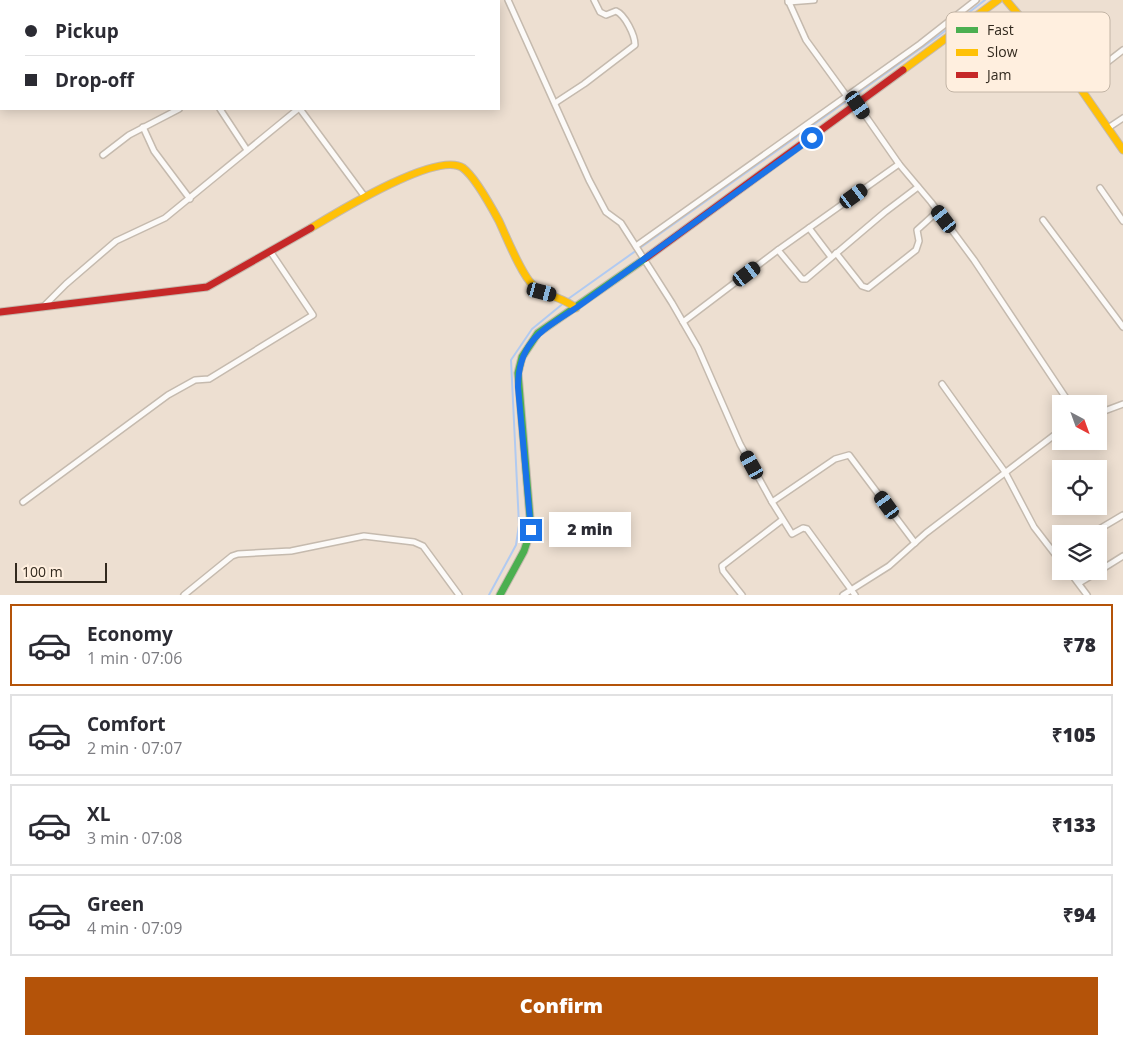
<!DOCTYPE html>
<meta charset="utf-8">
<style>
body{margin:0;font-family:"Open Sans",sans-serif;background:#f2f2f3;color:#2b2b33;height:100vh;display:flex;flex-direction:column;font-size:19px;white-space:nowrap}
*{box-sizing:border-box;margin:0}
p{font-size:16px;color:#7c7c81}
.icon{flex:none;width:28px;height:28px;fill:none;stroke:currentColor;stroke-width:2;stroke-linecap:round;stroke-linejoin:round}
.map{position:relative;height:595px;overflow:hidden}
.sheet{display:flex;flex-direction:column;background:#fff;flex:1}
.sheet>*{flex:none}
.top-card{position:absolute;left:0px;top:0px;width:500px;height:110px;box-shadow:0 2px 12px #0003;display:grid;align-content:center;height:110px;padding:0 25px;background:#fff}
.needle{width:32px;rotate:139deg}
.controls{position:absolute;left:1052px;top:395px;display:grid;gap:10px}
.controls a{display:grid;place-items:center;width:55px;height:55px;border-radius:0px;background:#fff;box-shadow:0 2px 12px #0003;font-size:25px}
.scale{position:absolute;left:15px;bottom:12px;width:92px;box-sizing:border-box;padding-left:5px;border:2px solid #32291e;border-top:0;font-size:14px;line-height:18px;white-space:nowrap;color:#32291e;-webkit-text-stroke:4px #ffefdf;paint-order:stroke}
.end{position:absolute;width:22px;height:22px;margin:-11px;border:6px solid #1a73e8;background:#fff;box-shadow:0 0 0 2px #fff}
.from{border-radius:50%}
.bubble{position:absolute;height:35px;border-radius:0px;background:#fff;box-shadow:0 2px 12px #0003;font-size:16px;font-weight:800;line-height:35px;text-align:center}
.car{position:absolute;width:15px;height:30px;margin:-15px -8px;border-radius:6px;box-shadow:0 0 4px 1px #0007;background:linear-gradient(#222 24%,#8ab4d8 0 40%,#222 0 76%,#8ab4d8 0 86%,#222 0)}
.top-card b{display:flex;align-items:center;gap:18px;height:48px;font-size:19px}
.top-card b+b{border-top:1px solid #e1e1e2}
.top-card i{width:12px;height:12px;background:#2b2b33}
ul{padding:9px 0 0;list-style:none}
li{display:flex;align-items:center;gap:15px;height:82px;margin:0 10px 8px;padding:0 15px;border:2px solid #e1e1e2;border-radius:0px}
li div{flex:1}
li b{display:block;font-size:19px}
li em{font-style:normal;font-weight:800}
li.current{border-color:#b45309}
li>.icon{width:45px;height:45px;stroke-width:1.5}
.action{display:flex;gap:10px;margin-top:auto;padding:10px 25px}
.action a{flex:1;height:58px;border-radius:0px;background:#b45309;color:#fff;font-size:20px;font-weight:800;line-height:58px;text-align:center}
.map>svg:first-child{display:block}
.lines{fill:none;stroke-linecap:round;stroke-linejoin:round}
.stream{stroke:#b1caf1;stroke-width:2}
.street-casing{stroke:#c5baae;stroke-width:8}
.fast-casing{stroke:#c5baae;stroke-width:9}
.slow-casing{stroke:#c5baae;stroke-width:9}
.jam-casing{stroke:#c5baae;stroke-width:9}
.street{stroke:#fcfaf8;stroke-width:5}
.fast{stroke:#4caf50;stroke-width:7}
.slow{stroke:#ffc107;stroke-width:7}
.jam{stroke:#c62828;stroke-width:7}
.route{stroke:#1a73e8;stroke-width:6}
.key{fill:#ffefdf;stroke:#c2b4a5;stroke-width:1}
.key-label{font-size:14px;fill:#32291e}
</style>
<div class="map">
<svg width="1123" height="595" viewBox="0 0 1123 595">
<rect width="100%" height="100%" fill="#eddfd1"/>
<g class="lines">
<g class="stream">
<polyline points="568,299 941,34 985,0"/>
<polyline points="489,595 516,545 519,525 511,360 532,329 565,302"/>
</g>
<defs>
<g id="street">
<polyline points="123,0 126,1"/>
<polyline points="408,0 409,1"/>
<polyline points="508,0 589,180 606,212 621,223 672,303 698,348 740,444 772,502 792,534 803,528 807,529 855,595"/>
<polyline points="788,0 806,40 846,95"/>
<polyline points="104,1 105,0"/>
<polyline points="142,1 144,0"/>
<polyline points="344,1 346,0"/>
<polyline points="431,1 432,0"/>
<polyline points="788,2 814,0"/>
<polyline points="1078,85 1123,50"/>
<polyline points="0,93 1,92"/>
<path d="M555,103L584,84L635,45C635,35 625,15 616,11L606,15L600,12L594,0"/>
<polyline points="858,105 899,164 931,202 974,260 1070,404"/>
<polyline points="220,109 247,150"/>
<polyline points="300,109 365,197"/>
<polyline points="143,127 154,151 190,199"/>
<polyline points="1108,128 1123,118"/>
<polyline points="103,155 129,135 179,109"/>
<polyline points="1100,188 1123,221"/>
<polyline points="1043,220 1123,327"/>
<polyline points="809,228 831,257"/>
<polyline points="636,246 920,44 976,0"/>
<polyline points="778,250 802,279 806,279 885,212 918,187"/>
<polyline points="836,253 862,286 868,288 916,250 919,241 917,230 938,211"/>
<polyline points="43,307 66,284 116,241 165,218 298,109"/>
<polyline points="683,322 778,250 899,164"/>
<polyline points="942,384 1005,472 1034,527 1061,562"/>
<polyline points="1099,413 1123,404"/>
<polyline points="23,502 168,395 195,380 209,379 313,315 270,251"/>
<polyline points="772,502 835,459 849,455 915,543"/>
<polyline points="1091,534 1123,515"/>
<polyline points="1069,571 1087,595"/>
<polyline points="1099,571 1123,556"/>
<polyline points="1079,583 1099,571"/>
<polyline points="184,595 232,556 238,554 291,551 364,536 414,542 423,546 459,595"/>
<polyline points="742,595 723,571 722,566 782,520"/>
<polyline points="843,595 889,566 926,533 1061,430"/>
</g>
<polyline id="fast" points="500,595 524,551 531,530 518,373 522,357 538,333 646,258"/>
<g id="slow">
<polyline points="1006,0 1078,85 1123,150"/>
<polyline points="903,70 998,0"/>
<path d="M311,228C336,213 438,150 463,168C475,177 492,208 499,221C506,236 522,276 533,285C545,296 563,297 576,308"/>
</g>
<g id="jam">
<polyline points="646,258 903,70"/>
<polyline points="0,312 207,287 311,228"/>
</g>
</defs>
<use href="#street" class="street-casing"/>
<use href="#fast" class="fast-casing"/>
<use href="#slow" class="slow-casing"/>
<use href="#jam" class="jam-casing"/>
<use href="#street" class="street"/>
<use href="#fast" class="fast"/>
<use href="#slow" class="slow"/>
<use href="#jam" class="jam"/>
</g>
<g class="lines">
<path class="route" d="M531,530L518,387C518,342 542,330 576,308L812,138"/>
</g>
<rect x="946" y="12" width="164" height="80" rx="8" class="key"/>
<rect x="956" y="27" width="22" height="6" fill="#4caf50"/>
<rect x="956" y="49" width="22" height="7" fill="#ffc107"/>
<rect x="956" y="72" width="22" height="6" fill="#c62828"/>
<g class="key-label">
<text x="987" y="35">Fast</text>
<text x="987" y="57">Slow</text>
<text x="987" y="80">Jam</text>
</g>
</svg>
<div class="controls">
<a><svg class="needle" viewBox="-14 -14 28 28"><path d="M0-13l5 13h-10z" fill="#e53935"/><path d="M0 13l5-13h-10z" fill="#7c7c81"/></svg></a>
<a><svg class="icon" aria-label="locate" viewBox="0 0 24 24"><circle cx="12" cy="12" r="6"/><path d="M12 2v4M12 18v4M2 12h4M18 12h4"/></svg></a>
<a><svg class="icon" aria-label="layers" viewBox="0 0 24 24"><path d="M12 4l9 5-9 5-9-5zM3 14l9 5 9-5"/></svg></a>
</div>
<div class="scale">100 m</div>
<i class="end from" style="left:812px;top:138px"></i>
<i class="end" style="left:531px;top:530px"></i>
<div class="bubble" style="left:549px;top:512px;width:82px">2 min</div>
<i class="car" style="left:858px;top:105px;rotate:145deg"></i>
<i class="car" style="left:854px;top:196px;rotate:54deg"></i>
<i class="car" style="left:944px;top:219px;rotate:323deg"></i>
<i class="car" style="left:747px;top:274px;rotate:53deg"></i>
<i class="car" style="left:542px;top:292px;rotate:105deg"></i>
<i class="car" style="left:752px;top:465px;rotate:331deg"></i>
<i class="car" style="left:887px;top:505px;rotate:324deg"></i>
<div class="top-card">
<b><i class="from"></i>Pickup</b>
<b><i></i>Drop-off</b>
</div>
</div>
<section class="sheet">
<ul>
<li class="current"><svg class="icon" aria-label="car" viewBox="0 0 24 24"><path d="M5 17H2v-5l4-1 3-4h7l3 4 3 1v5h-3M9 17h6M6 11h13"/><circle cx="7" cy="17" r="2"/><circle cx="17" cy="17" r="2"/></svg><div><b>Economy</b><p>1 min · 07:06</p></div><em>₹78</em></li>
<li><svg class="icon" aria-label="car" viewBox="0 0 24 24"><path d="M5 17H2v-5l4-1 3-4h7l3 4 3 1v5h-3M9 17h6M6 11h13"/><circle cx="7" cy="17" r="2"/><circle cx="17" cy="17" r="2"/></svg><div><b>Comfort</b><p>2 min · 07:07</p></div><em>₹105</em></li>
<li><svg class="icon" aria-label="car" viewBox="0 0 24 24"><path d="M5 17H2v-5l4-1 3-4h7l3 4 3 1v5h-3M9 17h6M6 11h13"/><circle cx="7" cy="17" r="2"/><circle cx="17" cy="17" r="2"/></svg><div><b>XL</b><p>3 min · 07:08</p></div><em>₹133</em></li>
<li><svg class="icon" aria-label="car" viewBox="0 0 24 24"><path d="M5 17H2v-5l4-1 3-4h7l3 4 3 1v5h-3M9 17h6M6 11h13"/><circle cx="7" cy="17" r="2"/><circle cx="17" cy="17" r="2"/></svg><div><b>Green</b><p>4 min · 07:09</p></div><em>₹94</em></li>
</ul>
<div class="action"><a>Confirm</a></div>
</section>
